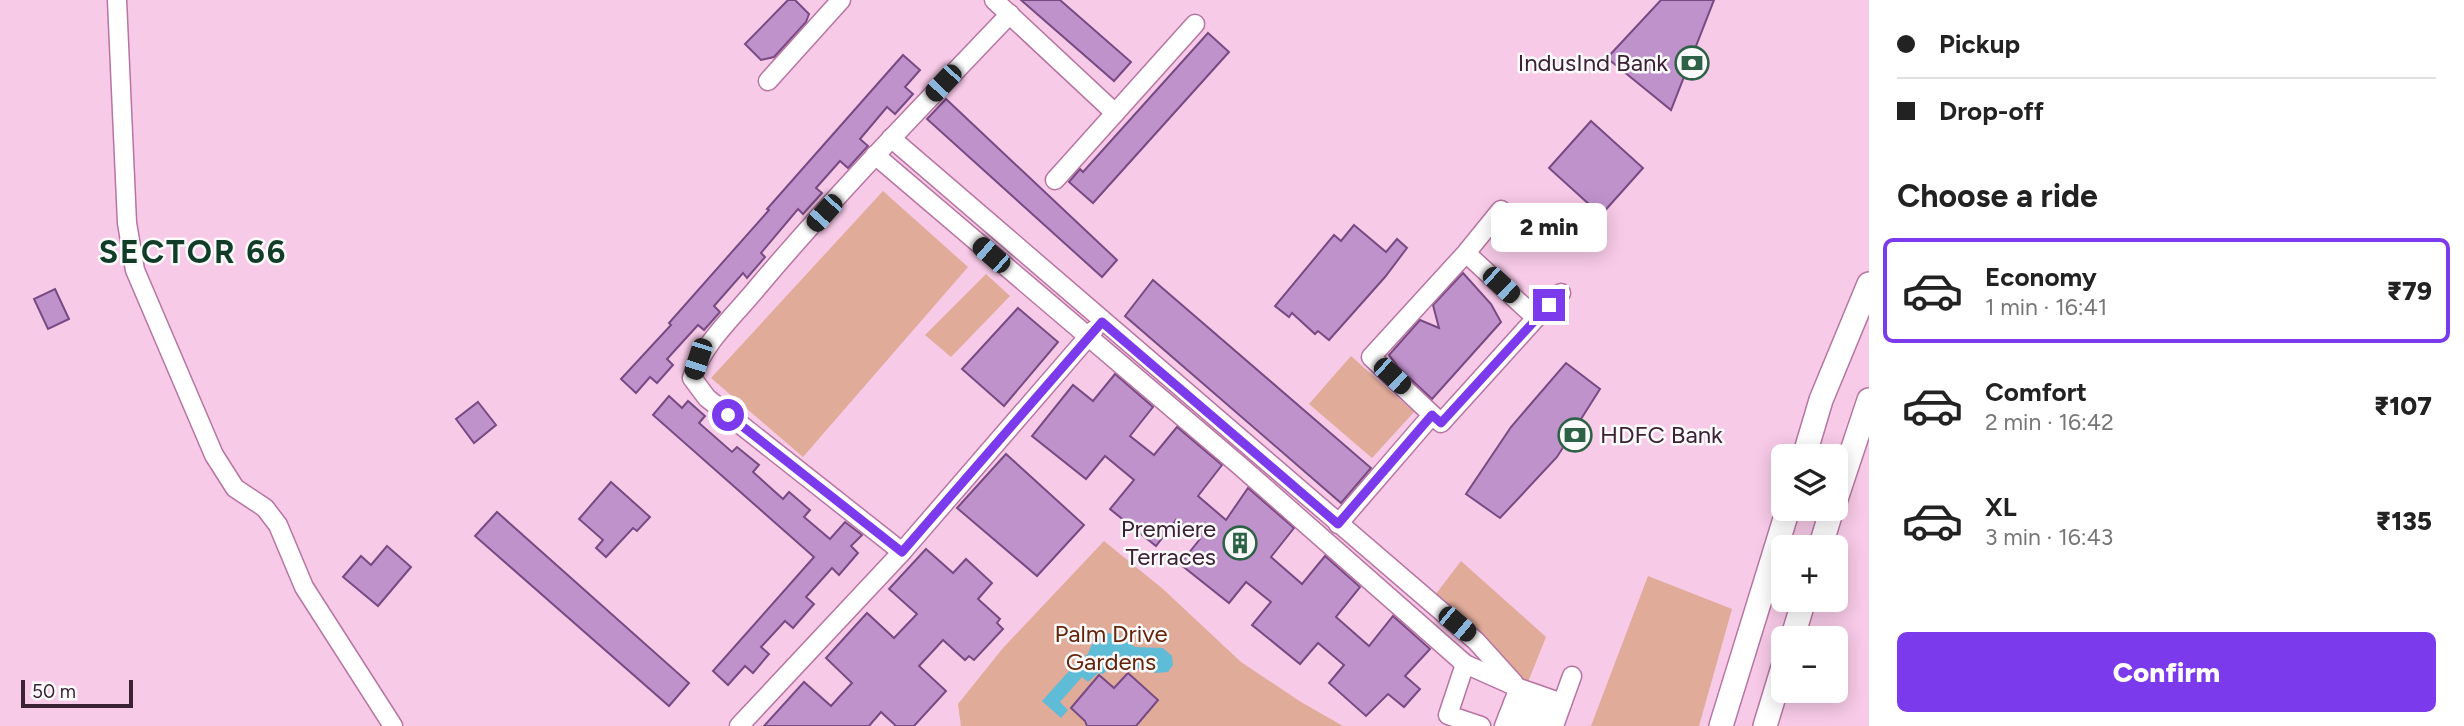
<!DOCTYPE html>
<meta charset="utf-8">
<style>
body{margin:0;font-family:Figtree,sans-serif;background:#f2f2f2;color:#222;height:100vh;display:flex;flex-direction:column;font-size:26px;white-space:nowrap}
*{box-sizing:border-box;margin:0}
p{font-size:23px;color:#767676}
.icon{flex:none;width:38px;height:38px;fill:none;stroke:currentColor;stroke-width:2;stroke-linecap:round;stroke-linejoin:round}
.map{position:relative;flex:1;overflow:hidden}
.details{display:flex;flex-direction:column;background:#fff;width:595px}
.details>*{flex:none}
.hud{display:grid;align-content:center;height:154px;padding:0 28px;background:#fff}
.tools{position:absolute;left:1771px;top:444px;display:grid;gap:14px}
.tools a{display:grid;place-items:center;width:77px;height:77px;border-radius:10px;background:#fff;box-shadow:0 4px 18px #0003;font-size:35px}
.scale{position:absolute;left:21px;bottom:18px;width:112px;box-sizing:border-box;padding-left:7px;border:4px solid #3c2134;border-top:0;font-size:19px;line-height:24px;white-space:nowrap;color:#3c2134;-webkit-text-stroke:5px #fafafa;paint-order:stroke}
.end{position:absolute;width:32px;height:32px;margin:-16px;border:9px solid #7c3aed;background:#fff;box-shadow:0 0 0 4px #fff}
.from{border-radius:50%}
.bubble{position:absolute;height:49px;border-radius:10px;background:#fff;box-shadow:0 4px 18px #0003;font-size:23px;font-weight:800;line-height:49px;text-align:center}
.car{position:absolute;width:21px;height:42px;margin:-21px -10px;border-radius:9px;box-shadow:0 0 5px 2px #0007;background:linear-gradient(#222 24%,#8ab4d8 0 40%,#222 0 76%,#8ab4d8 0 86%,#222 0)}
.hud b{display:flex;align-items:center;gap:24px;height:66px;font-size:26px}
.hud b+b{border-top:2px solid #e0e0e0}
.hud i{width:18px;height:18px;background:#222}
ul{padding:0;list-style:none}
li{display:flex;align-items:center;gap:21px;height:105px;margin:0 14px 10px;padding:0 14px;border:4px solid transparent;border-radius:10px}
li div{flex:1}
li b{display:block;font-size:26px}
li em{font-style:normal;font-weight:800}
li.selected{border-color:#7c3aed}
li>.icon{width:63px;height:63px;stroke-width:1.5}
h2{padding:0 28px;font-size:32px;line-height:84px}
.cta{display:flex;gap:14px;margin-top:auto;padding:14px 28px}
.cta a{flex:1;height:80px;border-radius:10px;background:#7c3aed;color:#fff;font-size:28px;font-weight:800;line-height:80px;text-align:center}
main{display:flex;flex:1;min-height:0}
.map>svg:first-child{display:block}
.green{fill:#e0ab99}
.water{fill:#5fbcd7}
.building{fill:#c092cc;stroke:#784a84;stroke-width:2}
.lines{fill:none;stroke-linecap:round;stroke-linejoin:round}
.minor-casing{stroke:#b874a2;stroke-width:21}
.major-casing{stroke:#b874a2;stroke-width:26}
.minor{stroke:#fff;stroke-width:18}
.major{stroke:#fff;stroke-width:23}
.route{stroke:#7c3aed;stroke-width:9}
.labels{text-anchor:middle;stroke-width:5;stroke-linejoin:round;paint-order:stroke}
.poi-label{font-size:24px;fill:#3c2134;stroke:#fafafa;text-anchor:end}
.park-label{font-size:24px;fill:#65240a;stroke:#fafafa}
.district-label{font-size:32px;font-weight:bold;letter-spacing:2px;fill:#113c28;stroke:#fafafa}
</style>
<main>
<div class="map">
<svg width="1869" height="726" viewBox="0 0 1869 726">
<rect width="100%" height="100%" fill="#f7cae7"/>
<g class="green">
<polygon points="883,191 968,267 803,457 711,378"/>
<polygon points="986,274 1010,296 951,357 925,335"/>
<polygon points="1351,356 1414,412 1372,458 1309,404"/>
<polygon points="1104,541 1163,589 1241,662 1301,702 1343,726 961,726 958,704 1003,648"/>
<polygon points="1461,561 1546,637 1526,687 1429,603"/>
<polygon points="1648,576 1732,609 1699,726 1591,726"/>
</g>
<path class="water" d="M1109,633L1121,637L1135,647L1163,648L1172,656L1173,665L1168,672L1155,673L1148,665C1137,670 1127,674 1116,666L1109,668L1103,674L1098,673L1088,682L1082,677L1060,702L1068,710L1061,718L1042,701L1079,660L1088,654C1092,641 1097,639 1109,633Z"/>
<g class="building">
<polygon points="788,0 795,0 809,14 806,22 774,57 761,60 745,44"/>
<polygon points="1021,0 1060,0 1131,62 1114,81"/>
<polygon points="1661,0 1714,0 1671,110 1607,58"/>
<polygon points="1208,33 1229,52 1093,203 1069,182 1080,169 1083,172"/>
<polygon points="903,55 920,70 905,87 913,94 895,114 887,107 860,139 868,146 857,158 848,168 840,161 816,188 822,193 803,214 798,209 761,253 765,257 747,278 743,273 714,306 720,312 704,330 698,325 667,359 673,365 657,383 650,377 636,393 621,379 671,325 669,323 769,210 767,209"/>
<polygon points="946,99 1117,260 1102,277 927,119"/>
<polygon points="1591,121 1643,168 1601,215 1549,168"/>
<polygon points="1354,225 1386,252 1397,239 1407,248 1385,277 1329,340 1318,331 1315,334 1292,313 1289,317 1275,306 1334,235 1341,241"/>
<polygon points="1463,273 1491,304 1501,322 1432,399 1399,368 1389,355 1420,320 1439,328 1433,305"/>
<polygon points="1153,280 1371,468 1341,503 1125,316"/>
<polygon points="55,289 69,319 48,329 34,299"/>
<polygon points="1018,308 1058,342 1004,406 962,369"/>
<polygon points="1566,363 1600,389 1557,457 1500,518 1466,494 1511,427"/>
<polygon points="1115,374 1153,407 1130,436 1154,455 1177,427 1222,465 1198,496 1226,520 1248,488 1294,528 1271,557 1302,584 1325,556 1360,587 1336,617 1369,646 1393,616 1430,649 1405,676 1420,689 1404,707 1388,694 1366,716 1329,683 1344,665 1318,643 1300,664 1252,625 1271,602 1246,582 1229,603 1180,564 1200,539 1176,520 1156,546 1110,509 1134,480 1105,456 1086,479 1032,436 1073,385 1093,401"/>
<polygon points="669,396 682,408 688,401 705,416 699,423 732,452 737,447 759,465 753,472 783,499 789,492 810,510 804,517 830,539 845,522 862,535 851,546 858,553 839,575 832,568 806,597 814,604 793,628 785,621 761,647 769,654 753,673 745,666 728,685 713,671 814,557 653,415"/>
<polygon points="478,402 496,425 474,443 456,419"/>
<polygon points="1006,454 1084,525 1037,576 957,508"/>
<polygon points="611,482 650,517 637,531 633,528 606,557 596,548 603,540 579,519"/>
<polygon points="497,512 689,683 669,706 475,536"/>
<polygon points="387,546 411,567 378,606 343,577 361,556 371,565"/>
<polygon points="926,549 953,573 966,559 992,583 978,599 1000,619 997,623 1003,629 974,660 969,656 965,660 943,640 932,652 919,666 946,691 914,726 896,726 881,712 869,726 764,726 804,682 831,706 840,696 852,683 826,658 867,613 894,638 917,614 889,589"/>
<polygon points="1128,673 1158,700 1136,726 1087,726 1085,721 1071,708 1099,675 1114,688"/>
</g>
<g class="lines">
<defs>
<g id="minor">
<polyline points="117,0 127,223 135,270 214,455 235,488 265,508 278,525 304,587 393,726"/>
<polyline points="994,0 1115,113"/>
<polyline points="768,81 841,0"/>
<polyline points="891,138 1476,641 1514,683"/>
<polyline points="875,155 1239,465 1465,664 1519,688 1562,703"/>
<polyline points="1055,180 1195,24"/>
<polyline points="1466,253 1536,318 1441,423 1371,357 1466,253 1501,210"/>
<polyline points="1536,318 1561,293"/>
<polyline points="1338,524 1432,415"/>
<path d="M902,552L707,398L692,378C703,343 734,316 757,288C837,193 924,104 1010,14"/>
<polyline points="1465,664 1448,715 1481,726"/>
<polyline points="1513,703 1556,718"/>
<polyline points="1508,716 1538,726"/>
<polyline points="739,726 902,552 1094,330"/>
<polyline points="1504,726 1517,693"/>
<polyline points="1554,726 1572,676"/>
</g>
<g id="major">
<polyline points="1804,457 1821,400 1869,284"/>
<polyline points="1836,499 1869,400"/>
<polyline points="1820,548 1832,509"/>
<polyline points="1792,639 1804,600"/>
<polyline points="1721,726 1788,509"/>
<polyline points="1765,726 1783,667"/>
</g>
</defs>
<use href="#minor" class="minor-casing"/>
<use href="#major" class="major-casing"/>
<use href="#minor" class="minor"/>
<use href="#major" class="major"/>
</g>
<g class="lines">
<polyline class="route" points="728,415 902,552 1102,322 1338,524 1432,415 1441,423 1549,305"/>
</g>
<defs>
<symbol id="bank-ring" viewBox="-11 -11 22 22"><circle r="9.5" fill="#fafafa" stroke="#2e6247" stroke-width="1.5"/><path d="M-6-4H6V4H-6ZM0-2.3a2.3 2.3 0 1 0 0 4.6a2.3 2.3 0 1 0 0-4.6Z" fill="#2e6247"/></symbol>
<symbol id="building-ring" viewBox="-11 -11 22 22"><circle r="9.5" fill="#fafafa" stroke="#2e6247" stroke-width="1.5"/><path d="M-4-6H4V6H1V3H-1V6H-4ZM-2.5-4.3h1.7v1.8h-1.7ZM.8-4.3h1.7v1.8H.8ZM-2.5-1h1.7V.8h-1.7ZM.8-1h1.7V.8H.8Z" fill="#2e6247"/></symbol>
</defs>
<g fill-rule="evenodd">
<use href="#bank-ring" x="1673" y="44" width="38" height="38"/>
<use href="#bank-ring" x="1556" y="416" width="38" height="38"/>
<use href="#building-ring" x="1221" y="524" width="38" height="38"/>
</g>
<g class="labels">
<g class="poi-label">
<text x="1668" y="71">IndusInd Bank</text>
<text x="1600" y="443" text-anchor="start">HDFC Bank</text>
<text x="1216" y="537">Premiere<tspan x="1216" dy="28">Terraces</tspan></text>
</g>
<g class="park-label">
<text x="1111" y="642">Palm Drive<tspan x="1111" dy="28">Gardens</tspan></text>
</g>
<g class="district-label">
<text x="193" y="263">SECTOR 66</text>
</g>
</g>
</svg>
<div class="tools">
<a><svg class="icon" aria-label="layers" viewBox="0 0 24 24"><path d="M12 4l9 5-9 5-9-5zM3 14l9 5 9-5"/></svg></a>
<a>+</a>
<a>−</a>
</div>
<div class="scale">50 m</div>
<i class="end from" style="left:728px;top:415px"></i>
<i class="end" style="left:1549px;top:305px"></i>
<div class="bubble" style="left:1491px;top:203px;width:116px">2 min</div>
<i class="car" style="left:943px;top:83px;rotate:223deg"></i>
<i class="car" style="left:824px;top:213px;rotate:222deg"></i>
<i class="car" style="left:991px;top:255px;rotate:311deg"></i>
<i class="car" style="left:1501px;top:285px;rotate:133deg"></i>
<i class="car" style="left:698px;top:359px;rotate:198deg"></i>
<i class="car" style="left:1392px;top:376px;rotate:133deg"></i>
<i class="car" style="left:1457px;top:624px;rotate:130deg"></i>
</div>
<section class="details">
<div class="hud">
<b><i class="from"></i>Pickup</b>
<b><i></i>Drop-off</b>
</div>
<h2>Choose a ride</h2>
<ul>
<li class="selected"><svg class="icon" aria-label="car" viewBox="0 0 24 24"><path d="M5 17H2v-5l4-1 3-4h7l3 4 3 1v5h-3M9 17h6M6 11h13"/><circle cx="7" cy="17" r="2"/><circle cx="17" cy="17" r="2"/></svg><div><b>Economy</b><p>1 min · 16:41</p></div><em>₹79</em></li>
<li><svg class="icon" aria-label="car" viewBox="0 0 24 24"><path d="M5 17H2v-5l4-1 3-4h7l3 4 3 1v5h-3M9 17h6M6 11h13"/><circle cx="7" cy="17" r="2"/><circle cx="17" cy="17" r="2"/></svg><div><b>Comfort</b><p>2 min · 16:42</p></div><em>₹107</em></li>
<li><svg class="icon" aria-label="car" viewBox="0 0 24 24"><path d="M5 17H2v-5l4-1 3-4h7l3 4 3 1v5h-3M9 17h6M6 11h13"/><circle cx="7" cy="17" r="2"/><circle cx="17" cy="17" r="2"/></svg><div><b>XL</b><p>3 min · 16:43</p></div><em>₹135</em></li>
</ul>
<div class="cta"><a>Confirm</a></div>
</section>
</main>
